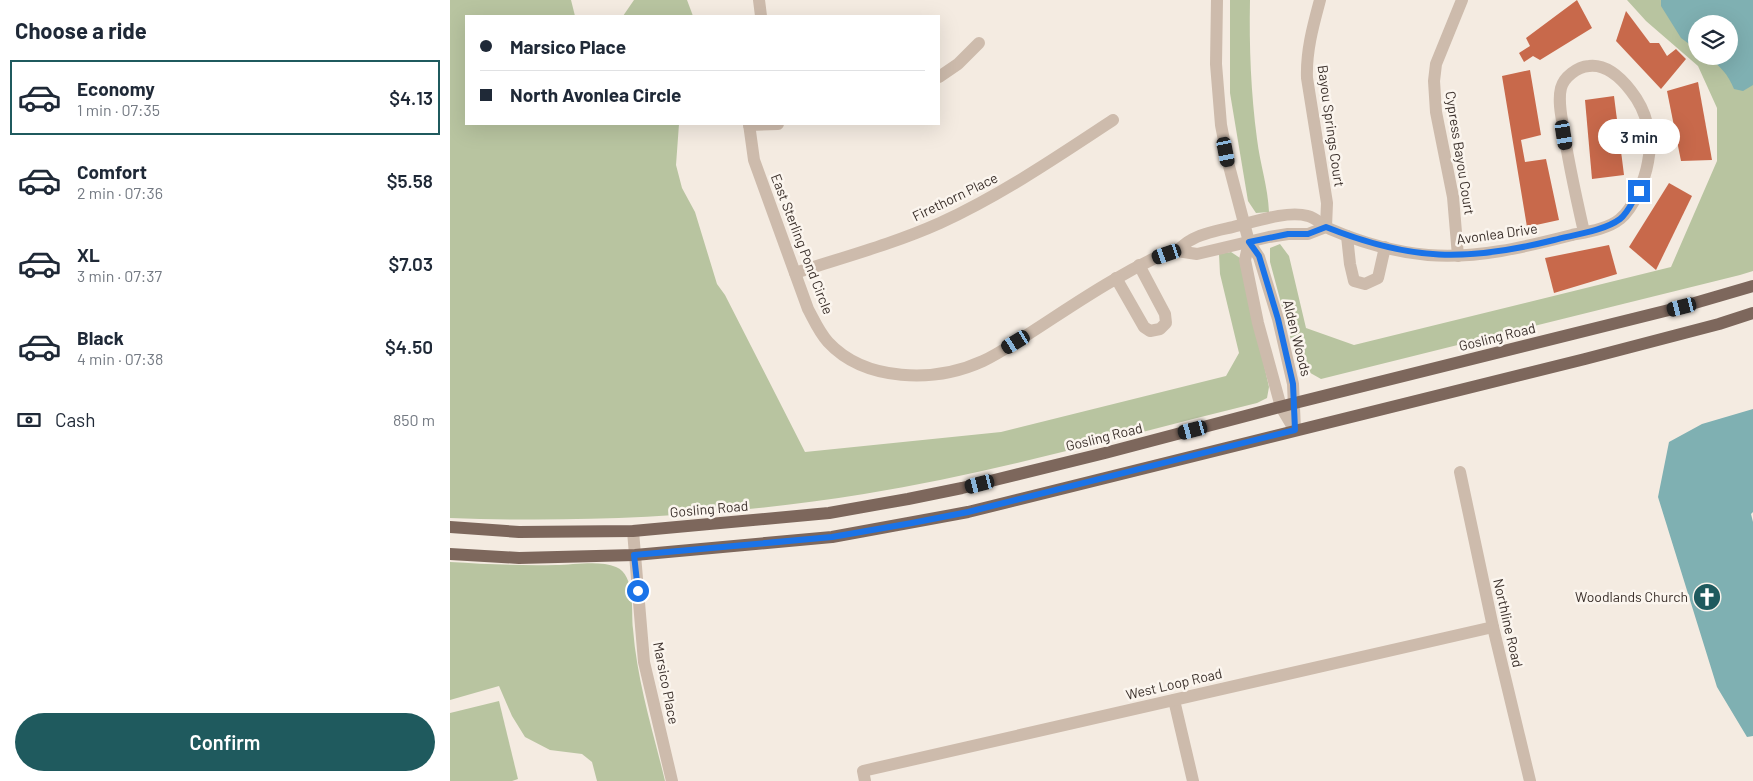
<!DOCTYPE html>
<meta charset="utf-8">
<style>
body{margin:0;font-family:Barlow,sans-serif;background:#f2f2f3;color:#1f2937;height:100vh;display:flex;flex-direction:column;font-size:19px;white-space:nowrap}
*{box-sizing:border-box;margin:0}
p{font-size:16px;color:#747a83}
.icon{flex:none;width:28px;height:28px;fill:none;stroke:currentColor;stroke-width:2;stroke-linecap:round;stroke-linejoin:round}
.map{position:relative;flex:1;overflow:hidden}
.panel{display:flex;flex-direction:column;background:#fff;width:450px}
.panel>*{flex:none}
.hud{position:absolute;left:15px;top:15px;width:475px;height:110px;border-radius:0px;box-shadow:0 5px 20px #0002;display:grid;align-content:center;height:110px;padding:0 15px;background:#fff}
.fabs{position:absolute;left:1238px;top:15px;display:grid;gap:10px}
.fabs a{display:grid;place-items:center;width:50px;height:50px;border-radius:50%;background:#fff;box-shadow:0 5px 20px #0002;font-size:25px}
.end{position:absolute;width:22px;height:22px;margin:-11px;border:6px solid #1a73e8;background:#fff;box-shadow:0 0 0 2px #fff}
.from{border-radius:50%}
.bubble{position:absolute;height:35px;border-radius:18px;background:#fff;box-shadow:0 5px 20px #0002;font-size:16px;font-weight:600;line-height:35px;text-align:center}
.car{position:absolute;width:15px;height:30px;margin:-15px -8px;border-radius:6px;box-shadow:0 0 4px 1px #0007;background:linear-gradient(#222 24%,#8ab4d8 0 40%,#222 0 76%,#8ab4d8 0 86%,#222 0)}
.hud b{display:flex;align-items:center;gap:18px;height:48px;font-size:19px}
.hud b+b{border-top:1px solid #e0e1e3}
.hud i{width:12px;height:12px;background:#1f2937}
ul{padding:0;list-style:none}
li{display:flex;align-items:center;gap:15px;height:75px;margin:0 10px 8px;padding:0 5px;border:2px solid transparent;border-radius:0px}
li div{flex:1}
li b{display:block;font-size:19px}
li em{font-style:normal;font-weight:600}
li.current{border-color:#1f5a5e}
li>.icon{width:45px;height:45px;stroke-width:1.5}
h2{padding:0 15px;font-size:22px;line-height:60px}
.pay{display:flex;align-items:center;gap:12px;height:55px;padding:0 15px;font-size:19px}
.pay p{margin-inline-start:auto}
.cta{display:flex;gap:10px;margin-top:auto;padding:10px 15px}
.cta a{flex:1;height:58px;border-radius:30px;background:#1f5a5e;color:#fff;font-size:20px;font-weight:600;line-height:58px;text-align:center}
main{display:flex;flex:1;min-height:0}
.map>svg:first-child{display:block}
.green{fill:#b8c4a0;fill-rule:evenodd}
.water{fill:#7fb0b2}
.building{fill:#c8694b}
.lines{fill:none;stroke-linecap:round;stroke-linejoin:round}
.minor{stroke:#cdbbac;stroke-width:12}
.major{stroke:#7d675c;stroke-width:12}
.route{stroke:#1a73e8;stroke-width:6}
.labels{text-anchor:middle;stroke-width:5;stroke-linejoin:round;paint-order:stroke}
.street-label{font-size:14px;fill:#3b302b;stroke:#fbf5ee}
.poi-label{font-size:14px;fill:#3b302b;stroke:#fbf5ee;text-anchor:end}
</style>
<main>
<section class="panel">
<h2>Choose a ride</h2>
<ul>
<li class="current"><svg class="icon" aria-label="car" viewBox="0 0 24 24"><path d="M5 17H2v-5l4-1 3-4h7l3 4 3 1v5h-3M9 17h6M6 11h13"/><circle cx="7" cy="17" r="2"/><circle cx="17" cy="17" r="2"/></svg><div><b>Economy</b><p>1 min · 07:35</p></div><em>$4.13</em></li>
<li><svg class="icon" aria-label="car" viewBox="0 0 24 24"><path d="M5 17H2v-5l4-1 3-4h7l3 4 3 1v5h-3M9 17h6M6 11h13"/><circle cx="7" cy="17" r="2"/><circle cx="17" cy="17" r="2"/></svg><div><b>Comfort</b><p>2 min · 07:36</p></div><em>$5.58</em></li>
<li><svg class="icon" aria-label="car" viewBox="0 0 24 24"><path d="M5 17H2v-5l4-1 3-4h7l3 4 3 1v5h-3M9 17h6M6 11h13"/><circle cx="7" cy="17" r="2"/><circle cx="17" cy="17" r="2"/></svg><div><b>XL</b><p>3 min · 07:37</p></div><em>$7.03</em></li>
<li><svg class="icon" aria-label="car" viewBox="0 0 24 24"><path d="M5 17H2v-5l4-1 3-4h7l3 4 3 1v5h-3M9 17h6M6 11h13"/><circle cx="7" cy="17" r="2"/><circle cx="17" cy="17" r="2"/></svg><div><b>Black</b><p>4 min · 07:38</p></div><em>$4.50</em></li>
</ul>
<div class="pay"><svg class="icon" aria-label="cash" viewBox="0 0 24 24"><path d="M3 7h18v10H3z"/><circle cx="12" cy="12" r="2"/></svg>Cash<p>850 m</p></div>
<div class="cta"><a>Confirm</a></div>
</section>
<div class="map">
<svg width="1303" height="781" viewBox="0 0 1303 781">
<rect width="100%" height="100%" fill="#f4ebe1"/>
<g class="green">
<path d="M0,0H121L125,16H16V124H229L226,165L232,188L245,212L267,284L275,295L355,452L551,432L776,376L789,353L770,274L769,254L781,252L790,258L819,387L817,398L807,403C677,435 547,472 414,494C277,516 139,523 0,518Z"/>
<polygon points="184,0 237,0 243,16 173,16"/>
<path d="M780,0H800C799,47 801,93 807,139C810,164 818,187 819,212L806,213L798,201L780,93Z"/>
<path d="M1177,0H1303V271L1290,275L871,379L848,366L820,262V248L830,244L839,256L856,328L904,345L1221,267L1267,161V108L1248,66L1196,21ZM1246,24H1279V56H1246Z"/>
<path d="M0,562C35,564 71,566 106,565C123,565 150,560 166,567C186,575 181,612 183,629C187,681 203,731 215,781H147L142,762L132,754L100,750L75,737L62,716L49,686L0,700Z"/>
<polygon points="49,701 68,779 62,781 0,781 0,713"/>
</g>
<g class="water">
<path d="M1211,0H1303V85L1293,91L1284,89C1278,74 1270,66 1257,56H1279V24H1246V49L1231,38L1211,6Z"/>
<polygon points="1303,409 1303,512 1301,514 1303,522 1303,736 1297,737 1267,687 1208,497 1219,442 1252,424"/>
</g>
<g class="building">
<polygon points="1127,0 1142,28 1090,60 1083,56 1074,62 1069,53 1080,46 1076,38"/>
<polygon points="1176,11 1200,43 1209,43 1217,56 1226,49 1236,59 1211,89 1166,41"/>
<polygon points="1080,70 1091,135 1071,140 1075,162 1096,159 1109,220 1077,227 1052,76"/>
<polygon points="1248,82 1262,160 1231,161 1217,91"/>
<polygon points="1164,96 1174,175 1142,179 1135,100"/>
<polygon points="1219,183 1242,196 1206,270 1179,247"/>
<polygon points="1159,245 1167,274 1104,293 1095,258"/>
</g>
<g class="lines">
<g class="minor">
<polyline points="309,0 311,16"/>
<polyline points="767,0 766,64 771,125 779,166 799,242 809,257 828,319 843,384 845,430"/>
<path d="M870,0C863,26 856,51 857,78L877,203L876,227"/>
<polyline points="489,77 508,64 529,43"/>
<path d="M299,124L304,160L358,309C364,320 369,332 378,342C415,382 485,383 533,361C544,356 555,349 566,342C598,322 629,300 662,281C677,272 692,264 707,257C713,255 720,254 726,251C731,248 735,243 741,240C752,233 770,230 783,227C804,222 837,210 858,216C866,218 872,225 880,229C910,242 945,252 978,255C1027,259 1075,247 1122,235C1137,232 1158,229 1170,219C1184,208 1195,179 1198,162C1203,137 1197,111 1181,91C1171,78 1156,64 1139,66C1127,67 1114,77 1111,88C1108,100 1111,115 1113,126C1118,162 1126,197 1134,232"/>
<polyline points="299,125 328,124"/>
<polyline points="897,236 900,264 904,281 915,284 928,278 935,247"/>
<polyline points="799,242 795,260 808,323 831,407 844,429"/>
<polyline points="727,251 747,254 819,237 838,234 858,234 876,227"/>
<polyline points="1008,256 1003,197 986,112 984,81 986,64 1012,0"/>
<path d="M345,273C394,257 443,244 490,223C551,195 607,157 663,120"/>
<polyline points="666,278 694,327 700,331 710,329 716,323 715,314 689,265"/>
<polyline points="1010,472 1043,627 1080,781"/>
<polyline points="183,531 194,662 222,781"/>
<polyline points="724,700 743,781"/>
<polyline points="415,781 413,771 1043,627"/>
</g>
<g class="major">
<polyline points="0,527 69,532 183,531 379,513 458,499 512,488 655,453 845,403 1231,307 1303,286"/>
<polyline points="0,554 69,558 185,555 382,537 518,512 1135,359 1269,324 1303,313"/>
</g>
</g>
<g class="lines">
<path class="route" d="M188,591L184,555L382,537L462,523L518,512L845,430L843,384L828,319L809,256L799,242L838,234H858L876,227C961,261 1016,262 1104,240C1123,235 1154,231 1170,219C1178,213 1183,200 1189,191"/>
</g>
<defs>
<symbol id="church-disc" viewBox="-11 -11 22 22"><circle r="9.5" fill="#1f5a5e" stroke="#fbf5ee"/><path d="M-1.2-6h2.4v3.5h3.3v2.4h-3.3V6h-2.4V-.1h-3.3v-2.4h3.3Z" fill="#fff"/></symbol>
</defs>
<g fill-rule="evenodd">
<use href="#church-disc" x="1241" y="581" width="32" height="32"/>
</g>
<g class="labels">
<g class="street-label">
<text transform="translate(881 126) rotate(82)" y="5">Bayou Springs Court</text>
<text transform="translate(1010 153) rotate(81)" y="5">Cypress Bayou Court</text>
<text transform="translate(505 197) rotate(-26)" y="5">Firethorn Place</text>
<text transform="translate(1047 234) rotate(-8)" y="5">Avonlea Drive</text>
<text transform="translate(352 244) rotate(69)" y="5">East Sterling Pond Circle</text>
<text transform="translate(1047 337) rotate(-14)" y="5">Gosling Road</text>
<text transform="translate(847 338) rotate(76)" y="5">Alden Woods</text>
<text transform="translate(654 437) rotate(-14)" y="5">Gosling Road</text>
<text transform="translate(259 509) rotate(-5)" y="5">Gosling Road</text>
<text transform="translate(1058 623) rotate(77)" y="5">Northline Road</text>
<text transform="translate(216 683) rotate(79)" y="5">Marsico Place</text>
<text transform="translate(724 684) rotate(-13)" y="5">West Loop Road</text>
</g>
<g class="poi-label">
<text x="1238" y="602">Woodlands Church</text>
</g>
</g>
</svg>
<div class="fabs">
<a><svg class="icon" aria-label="layers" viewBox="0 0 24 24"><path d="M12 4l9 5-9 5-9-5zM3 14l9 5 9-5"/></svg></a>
</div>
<i class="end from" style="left:188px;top:591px"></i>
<i class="end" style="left:1189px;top:191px"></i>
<div class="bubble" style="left:1148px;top:119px;width:82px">3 min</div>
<i class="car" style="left:1114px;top:135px;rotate:171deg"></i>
<i class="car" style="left:776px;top:152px;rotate:169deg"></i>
<i class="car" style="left:717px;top:254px;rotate:251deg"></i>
<i class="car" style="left:1232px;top:307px;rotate:256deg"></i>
<i class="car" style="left:566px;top:342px;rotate:239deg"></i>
<i class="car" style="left:743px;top:430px;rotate:255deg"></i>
<i class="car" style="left:530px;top:484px;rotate:256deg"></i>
<div class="hud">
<b><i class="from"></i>Marsico Place</b>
<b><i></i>North Avonlea Circle</b>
</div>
</div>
</main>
